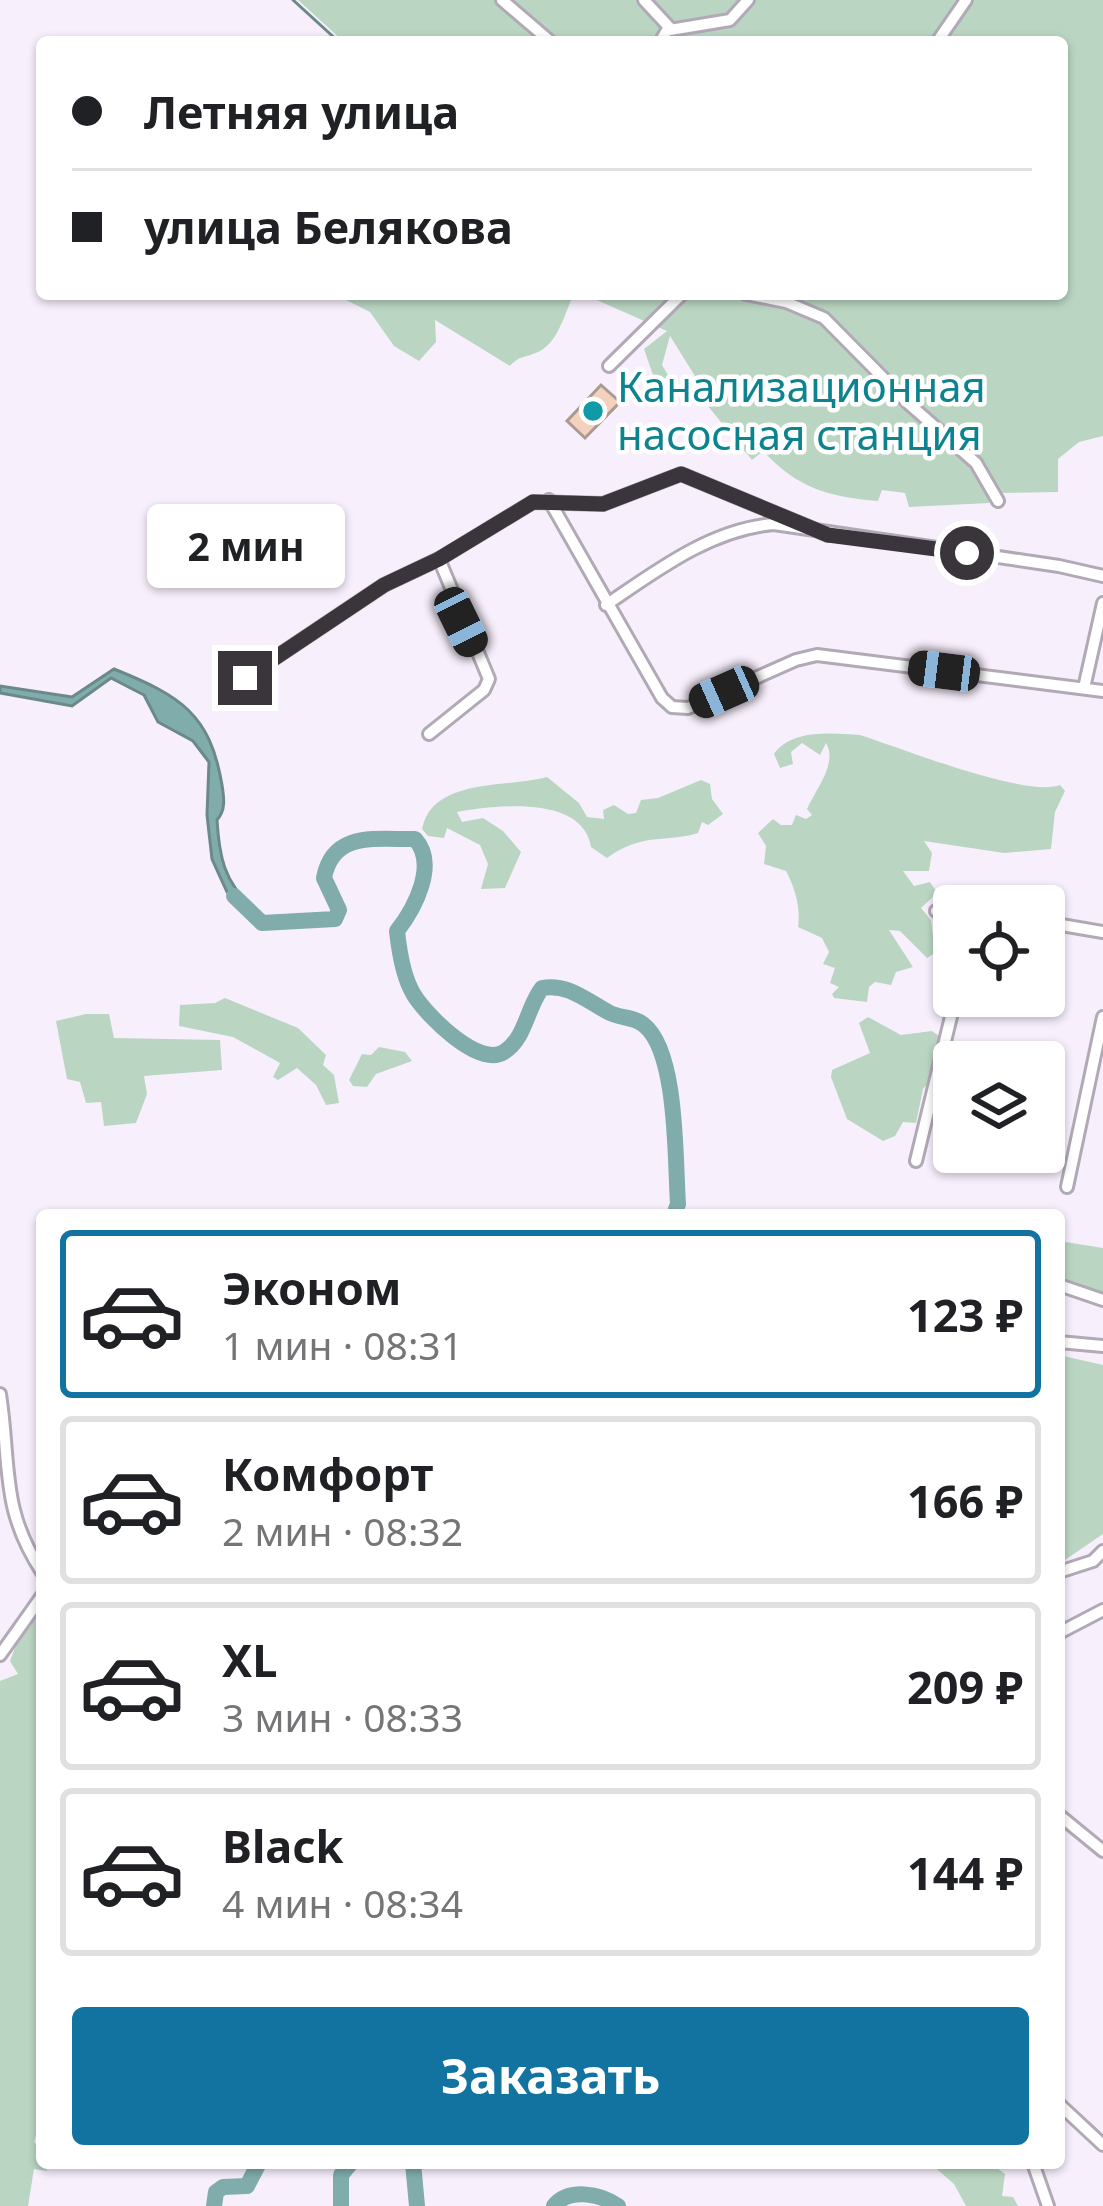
<!DOCTYPE html>
<html lang="ru">
<meta charset="utf-8">
<style>
body{margin:0;font-family:"Noto Sans",sans-serif;background:#f6f6f6;color:#202124;height:100vh;display:flex;flex-direction:column;font-size:45px;white-space:nowrap}
*{box-sizing:border-box;margin:0}
p{font-size:39px;color:#757577}
.icon{flex:none;width:66px;height:66px;fill:none;stroke:currentColor;stroke-width:2;stroke-linecap:round;stroke-linejoin:round}
.map{position:relative;flex:1;overflow:hidden}
.panel{position:absolute;left:36px;top:1209px;width:1029px;height:960px;display:flex;flex-direction:column;background:#fff;border-radius:12px;box-shadow:0 3px 9px #0004}
.panel>*{flex:none}
.top-card{position:absolute;left:36px;top:36px;width:1032px;height:264px;border-radius:12px;box-shadow:0 3px 9px #0004;display:grid;align-content:center;height:264px;padding:0 36px;background:#fff}
.tools{position:absolute;left:933px;top:885px;display:grid;gap:24px}
.tools a{display:grid;place-items:center;width:132px;height:132px;border-radius:12px;background:#fff;box-shadow:0 3px 9px #0004;font-size:60px}
.end{position:absolute;width:54px;height:54px;margin:-27px;border:15px solid #39353a;background:#fff;box-shadow:0 0 0 6px #fff}
.from{border-radius:50%}
.bubble{position:absolute;height:84px;border-radius:12px;background:#fff;box-shadow:0 3px 9px #0004;font-size:39px;font-weight:700;line-height:84px;text-align:center}
.car{position:absolute;width:36px;height:72px;margin:-36px -18px;border-radius:15px;box-shadow:0 0 9px 3px #0007;background:linear-gradient(#222 24%,#8ab4d8 0 40%,#222 0 76%,#8ab4d8 0 86%,#222 0)}
.top-card b{display:flex;align-items:center;gap:42px;height:114px;font-size:45px}
.top-card b+b{border-top:3px solid #e0e0e0}
.top-card i{width:30px;height:30px;background:#202124}
ul{padding:21px 0 0;list-style:none}
li{display:flex;align-items:center;gap:36px;height:168px;margin:0 24px 18px;padding:0 12px;border:6px solid #e0e0e0;border-radius:12px}
li div{flex:1}
li b{display:block;font-size:45px}
li em{font-style:normal;font-weight:700}
li.selected{border-color:#1273a0}
li>.icon{width:108px;height:108px;stroke-width:1.5}
.cta{display:flex;gap:24px;margin-top:auto;padding:24px 36px}
.cta a{flex:1;height:138px;border-radius:12px;background:#1273a0;color:#fff;font-size:48px;font-weight:700;line-height:138px;text-align:center}
.map>svg:first-child{display:block}
.green{fill:#bad6c2}
.water{fill:#80adac;stroke:#6b898a;stroke-width:3}
.lines{fill:none;stroke-linecap:round;stroke-linejoin:round}
.stream{stroke:#6b898a;stroke-width:3}
.river{stroke:#80adac;stroke-width:16}
.building{fill:#f4d1bd;stroke:#a99b93;stroke-width:3}
.minor-casing{stroke:#b2a9b6;stroke-width:16}
.minor{stroke:#fff;stroke-width:10}
.route{stroke:#39353a;stroke-width:15}
.culture-dot{fill:#0f9aa8;stroke:#fff;stroke-width:4.5}
.labels{text-anchor:middle;stroke-width:9;stroke-linejoin:round;paint-order:stroke}
.culture-label{font-size:42px;fill:#0d838f;stroke:#fff;text-anchor:start}
</style>
<div class="map">
<svg width="1103" height="2206" viewBox="0 0 1103 2206">
<rect width="100%" height="100%" fill="#f8effc"/>
<g class="green">
<path d="M298,0H1103V436L1079,442L1058,459V492L997,493L989,503L909,507L905,493L882,490L878,501C829,497 797,488 763,451L752,460L694,389L695,376L670,336L662,365L674,385L653,375L644,349L667,331L583,294H1062V42H344Z"/>
<path d="M334,294H570L572,298C564,316 557,344 538,352C525,358 520,355 510,366L435,320L436,342L419,361L394,346L370,312Z"/>
<path d="M860,735C901,748 1026,798 1060,785L1065,791L1055,812L1051,849L1004,853L924,841L932,853L929,871H903L914,886L930,882L937,893L921,908L931,920L935,953L927,958L900,931L889,930L913,967L896,972L891,985L875,982L869,987L867,1002L834,998L832,994L839,987L830,983L835,968L823,964L829,952L822,938L798,927C801,908 795,888 786,871L764,864L766,846L758,833L773,819L781,825H792L796,815L806,819L812,815L807,809C816,789 838,763 826,743L820,755L802,743L791,752L793,764L780,768L774,754C791,729 832,733 860,735Z"/>
<path d="M547,777L579,803L587,817L604,819L603,810L614,805L628,814L636,813L641,800L658,798L701,780L710,784L712,799L723,814L708,825L702,822L698,833C665,843 643,832 607,858L591,847C583,795 496,805 457,812L462,822L483,818L503,831L521,852L505,888L481,889L488,864L480,845L447,828L444,838L428,836L422,829C432,777 509,788 547,777Z"/>
<polygon points="225,998 298,1028 326,1055 323,1065 334,1075 339,1103 326,1105 316,1085 297,1068 278,1080 273,1077 280,1063 233,1037 179,1026 180,1005 215,1003"/>
<polygon points="86,1014 109,1014 114,1038 220,1040 222,1070 144,1076 147,1094 136,1123 104,1126 101,1102 86,1103 80,1082 67,1079 56,1021"/>
<polygon points="868,1017 901,1035 932,1031 942,1038 935,1047 935,1076 923,1089 916,1123 903,1122 895,1136 883,1141 847,1119 831,1077 832,1070 870,1053 859,1023"/>
<polygon points="379,1047 405,1052 412,1061 376,1074 367,1087 353,1086 349,1080 362,1054 371,1055"/>
<polygon points="1059,1241 1103,1248 1103,1293 1059,1278"/>
<polygon points="1059,1355 1103,1365 1103,1534 1059,1564"/>
<polygon points="41,1607 42,2043 38,2092 42,2091 42,2115 34,2142 42,2151 47,2171 34,2169 28,2206 0,2206 0,1681 18,1674 10,1661 22,1629"/>
<polygon points="930,2163 990,2163 1005,2174 1002,2196 1013,2197 1018,2206 966,2206 954,2184"/>
</g>
<path class="water" d="M114,669C181,696 210,714 222,785C224,798 226,810 217,820C219,855 224,883 252,906L246,912L227,892L212,859L207,815L209,762L193,741L158,722L144,695L111,678L72,706L0,693V686L72,697Z"/>
<g class="lines">
<polyline class="stream" points="293,0 339,42"/>
<g class="river">
<path d="M234,896L262,923L335,919L339,910L324,878C333,830 378,840 415,839C438,864 415,908 397,931C399,950 404,979 414,995C427,1016 479,1068 504,1052C526,1038 527,1007 542,988C568,983 587,1001 610,1013C620,1018 635,1017 644,1025C678,1052 675,1162 678,1204L674,1215"/>
<polyline points="413,2163 417,2206"/>
<polyline points="214,2206 216,2192 223,2187 247,2186 259,2163"/>
<polyline points="341,2206 341,2175 351,2163"/>
<path d="M554,2206C568,2188 600,2193 618,2206"/>
</g>
</g>
<polygon class="building" points="601,385 620,402 585,438 567,421"/>
<g class="lines">
<defs>
<g id="minor">
<polyline points="502,0 551,42"/>
<polyline points="644,0 669,27 660,42"/>
<polyline points="670,30 730,20 748,0"/>
<polyline points="937,42 966,0"/>
<polyline points="746,294 786,302 824,318 908,403 976,463 998,501"/>
<polyline points="609,366 682,294"/>
<polyline points="549,500 662,698 672,707 688,708 796,660 817,655 1103,691"/>
<path d="M606,605C656,571 711,529 774,524L1059,566L1103,576"/>
<polyline points="245,678 384,585 439,559 533,502 603,504 681,474 828,535"/>
<polyline points="1084,688 1103,603"/>
<polyline points="429,734 484,690 489,679 439,559"/>
<polyline points="936,911 954,914"/>
<polyline points="1044,922 1103,932"/>
<polyline points="916,1161 956,996"/>
<polyline points="1067,1187 1103,1017"/>
<polyline points="1059,1285 1103,1300"/>
<polyline points="1059,1342 1103,1346"/>
<path d="M0,1394C11,1466 0,1508 42,1572"/>
<polyline points="1059,1572 1093,1561 1103,1551"/>
<polyline points="1059,1633 1103,1610"/>
<polyline points="0,1655 42,1596"/>
<polyline points="1059,1815 1103,1851"/>
<polyline points="1059,2104 1103,2145"/>
<polyline points="1033,2163 1048,2206"/>
</g>
</defs>
<use href="#minor" class="minor-casing"/>
<use href="#minor" class="minor"/>
</g>
<g class="lines">
<polyline class="route" points="245,678 384,585 439,559 533,502 603,504 681,474 828,535 967,553"/>
</g>
<circle class="culture-dot" cx="593" cy="411" r="12"/>
<g class="labels">
<g class="culture-label">
<text x="617" y="402">Канализационная<tspan x="617" dy="48">насосная станция</tspan></text>
</g>
</g>
</svg>
<div class="tools">
<a><svg class="icon" aria-label="locate" viewBox="0 0 24 24"><circle cx="12" cy="12" r="6"/><path d="M12 2v4M12 18v4M2 12h4M18 12h4"/></svg></a>
<a><svg class="icon" aria-label="layers" viewBox="0 0 24 24"><path d="M12 4l9 5-9 5-9-5zM3 14l9 5 9-5"/></svg></a>
</div>
<i class="end from" style="left:967px;top:553px"></i>
<i class="end" style="left:245px;top:678px"></i>
<div class="bubble" style="left:147px;top:504px;width:198px">2 мин</div>
<i class="car" style="left:461px;top:622px;rotate:154deg"></i>
<i class="car" style="left:944px;top:671px;rotate:277deg"></i>
<i class="car" style="left:724px;top:692px;rotate:246deg"></i>
<div class="top-card">
<b><i class="from"></i>Летняя улица</b>
<b><i></i>улица Белякова</b>
</div>
<section class="panel">
<ul>
<li class="selected"><svg class="icon" aria-label="car" viewBox="0 0 24 24"><path d="M5 17H2v-5l4-1 3-4h7l3 4 3 1v5h-3M9 17h6M6 11h13"/><circle cx="7" cy="17" r="2"/><circle cx="17" cy="17" r="2"/></svg><div><b>Эконом</b><p>1 мин · 08:31</p></div><em>123 ₽</em></li>
<li><svg class="icon" aria-label="car" viewBox="0 0 24 24"><path d="M5 17H2v-5l4-1 3-4h7l3 4 3 1v5h-3M9 17h6M6 11h13"/><circle cx="7" cy="17" r="2"/><circle cx="17" cy="17" r="2"/></svg><div><b>Комфорт</b><p>2 мин · 08:32</p></div><em>166 ₽</em></li>
<li><svg class="icon" aria-label="car" viewBox="0 0 24 24"><path d="M5 17H2v-5l4-1 3-4h7l3 4 3 1v5h-3M9 17h6M6 11h13"/><circle cx="7" cy="17" r="2"/><circle cx="17" cy="17" r="2"/></svg><div><b>XL</b><p>3 мин · 08:33</p></div><em>209 ₽</em></li>
<li><svg class="icon" aria-label="car" viewBox="0 0 24 24"><path d="M5 17H2v-5l4-1 3-4h7l3 4 3 1v5h-3M9 17h6M6 11h13"/><circle cx="7" cy="17" r="2"/><circle cx="17" cy="17" r="2"/></svg><div><b>Black</b><p>4 мин · 08:34</p></div><em>144 ₽</em></li>
</ul>
<div class="cta"><a>Заказать</a></div>
</section>
</div>
